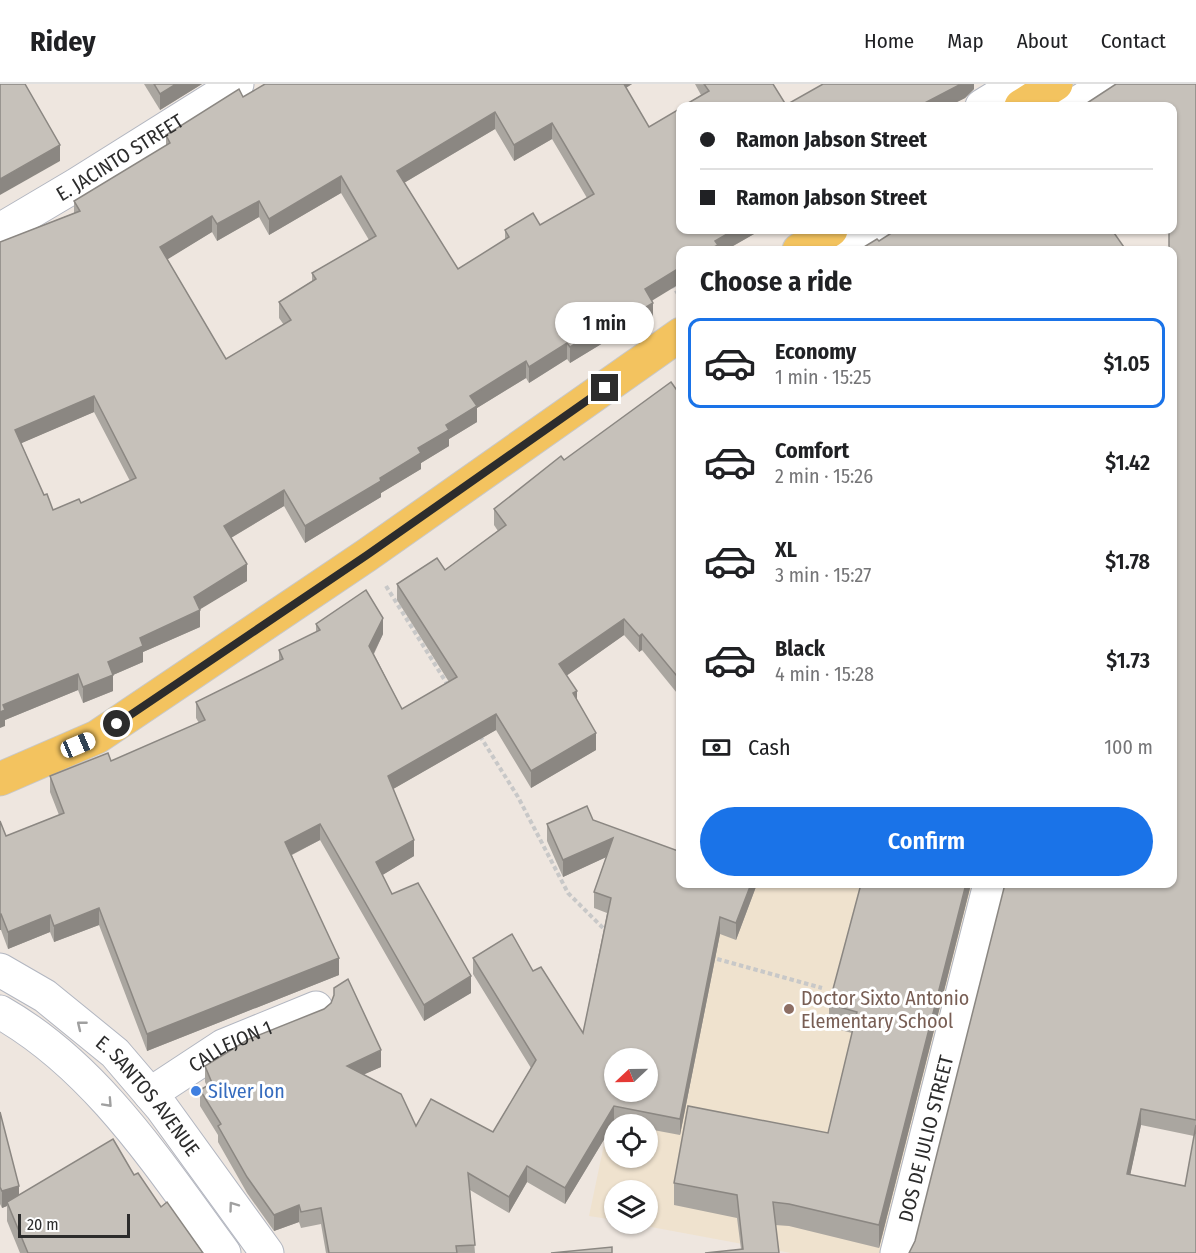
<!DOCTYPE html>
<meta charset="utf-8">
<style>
body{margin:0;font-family:"Fira Sans Condensed",sans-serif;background:#f2f2f2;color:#202124;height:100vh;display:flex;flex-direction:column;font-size:22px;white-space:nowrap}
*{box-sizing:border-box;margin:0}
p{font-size:20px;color:#757577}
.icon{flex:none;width:33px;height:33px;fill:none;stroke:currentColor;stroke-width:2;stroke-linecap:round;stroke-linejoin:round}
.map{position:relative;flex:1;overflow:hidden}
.details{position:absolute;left:676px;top:162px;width:501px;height:642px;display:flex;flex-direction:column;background:#fff;border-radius:12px;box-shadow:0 2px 4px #0004}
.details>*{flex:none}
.top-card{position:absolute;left:676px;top:18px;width:501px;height:132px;border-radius:12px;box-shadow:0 2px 4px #0004;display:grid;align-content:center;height:132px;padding:0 24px;background:#fff}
.needle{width:39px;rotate:248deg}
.tools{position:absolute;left:604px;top:964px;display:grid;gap:12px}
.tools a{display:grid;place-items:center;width:54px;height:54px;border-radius:50%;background:#fff;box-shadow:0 2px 4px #0004;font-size:30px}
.scale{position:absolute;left:18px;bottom:15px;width:112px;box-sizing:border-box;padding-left:6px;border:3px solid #2c2c2c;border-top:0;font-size:16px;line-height:21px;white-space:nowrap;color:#2c2c2c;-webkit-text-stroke:4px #fff;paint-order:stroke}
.end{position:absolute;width:27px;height:27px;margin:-14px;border:8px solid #2c2c2c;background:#fff;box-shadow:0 0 0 3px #fff}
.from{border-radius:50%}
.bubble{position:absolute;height:42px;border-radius:21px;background:#fff;box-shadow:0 2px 4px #0004;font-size:20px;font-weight:600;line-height:42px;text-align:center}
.car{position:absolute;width:18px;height:36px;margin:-18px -9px;border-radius:8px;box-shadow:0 0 4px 2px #0007;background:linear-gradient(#fff 24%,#345 0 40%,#fff 0 76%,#345 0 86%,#fff 0)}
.top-card b{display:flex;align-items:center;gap:21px;height:57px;font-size:22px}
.top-card b+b{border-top:2px solid #e0e0e0}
.top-card i{width:15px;height:15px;background:#202124}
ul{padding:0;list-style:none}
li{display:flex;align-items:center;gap:18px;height:90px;margin:0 12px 9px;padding:0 12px;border:3px solid transparent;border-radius:12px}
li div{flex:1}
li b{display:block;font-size:22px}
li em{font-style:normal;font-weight:600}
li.selected{border-color:#1a73e8}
li>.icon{width:54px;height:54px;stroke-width:1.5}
h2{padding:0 24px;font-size:27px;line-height:72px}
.pay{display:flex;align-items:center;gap:15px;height:66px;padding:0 24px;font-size:22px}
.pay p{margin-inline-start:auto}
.cta{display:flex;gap:12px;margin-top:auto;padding:12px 24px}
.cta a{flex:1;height:69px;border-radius:36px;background:#1a73e8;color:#fff;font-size:24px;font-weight:600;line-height:69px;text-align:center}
header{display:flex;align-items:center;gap:36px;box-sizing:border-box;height:84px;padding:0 30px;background:#fff;border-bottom:2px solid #e0e0e0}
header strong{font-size:28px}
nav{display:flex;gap:33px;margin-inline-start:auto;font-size:21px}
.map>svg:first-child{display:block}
.education{fill:#efe2ce;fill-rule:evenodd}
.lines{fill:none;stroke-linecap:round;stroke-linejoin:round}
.minor-casing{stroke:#b2b6c0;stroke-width:35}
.major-casing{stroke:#c8c8c8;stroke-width:35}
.path{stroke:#c8c8c8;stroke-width:4;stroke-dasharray:4.5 3;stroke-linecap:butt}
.minor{stroke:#fff;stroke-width:33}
.major{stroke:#f3c35f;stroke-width:33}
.wall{fill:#aaa6a0;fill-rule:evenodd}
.shaded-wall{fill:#8b8782}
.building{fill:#c6c1ba;stroke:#8b8782;stroke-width:1.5;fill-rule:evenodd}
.oneway{stroke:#a0a0a0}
.route{stroke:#2c2c2c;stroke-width:8}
.education-dot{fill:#8d6e63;stroke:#fff;stroke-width:2}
.shop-dot{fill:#3f7fe0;stroke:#fff;stroke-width:2}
.labels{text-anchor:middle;stroke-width:6;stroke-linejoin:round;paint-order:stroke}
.street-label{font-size:20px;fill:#2c2c2c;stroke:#fff}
.education-label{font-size:20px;fill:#785e54;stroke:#fff;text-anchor:start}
.shop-label{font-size:20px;fill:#366cbe;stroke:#fff;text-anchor:start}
</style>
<header>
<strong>Ridey</strong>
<nav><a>Home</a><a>Map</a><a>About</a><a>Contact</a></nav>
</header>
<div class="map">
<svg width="1196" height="1169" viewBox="0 0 1196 1169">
<rect width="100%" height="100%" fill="#eee6df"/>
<path class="education" d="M681,800H975L887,1169H791L635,1140H648V1107H615V1136L589,1132L615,1008H648V975ZM615,1041H648V1074H615Z"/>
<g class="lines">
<defs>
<g id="minor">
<polyline points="982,22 1018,0"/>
<polyline points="1073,22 1107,0"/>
<path id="s1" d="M0,146L76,101L237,0"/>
<polyline points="850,166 883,146"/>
<path id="s2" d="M0,886L45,912L115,969L162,1024L267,1169"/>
<path d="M0,928C97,983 159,1081 224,1169"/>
<path id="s3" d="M150,1010L223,962L316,924"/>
<path id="s4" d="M897,1169L990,800"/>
</g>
<g id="major">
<polyline points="1021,22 1056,0"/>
<polyline points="799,166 831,146"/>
<polyline points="0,695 97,653 367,471 681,250"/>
</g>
</defs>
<use href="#minor" class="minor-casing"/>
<use href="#major" class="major-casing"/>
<g class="path">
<polyline points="672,200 681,215"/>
<polyline points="386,502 449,603"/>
<polyline points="480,652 518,713 568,809 607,848"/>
<polyline points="710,873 822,904"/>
</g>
<use href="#minor" class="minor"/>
<use href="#major" class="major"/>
</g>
<g class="wall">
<polygon points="144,0 202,0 160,26"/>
<path d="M265,0H632L626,4L649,43L761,146L726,166H681L652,217L653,235L629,249L626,245L570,279L567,275L529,299L526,294L477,324V338L449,355V362L421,379V385L381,409V413L305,459L284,422L231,454L247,497L199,525L200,543L143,568V578L113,591V607L83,619L78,606L5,636V642L0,158L74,129V117L166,62V51L243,13ZM495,45L514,77L552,55L587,114L540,141L505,146V156L458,185L404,99ZM341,109L369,156L312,189V197L279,218V234L284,241L226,275L167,175L212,148L217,157L259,133L269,151ZM94,328L130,397L81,419L53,426L44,411L21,359Z"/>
<polygon points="695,0 773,0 786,21 974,0 974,5 965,14 949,22 683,22 701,11"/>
<path d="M1196,0V1169L915,1157L1173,800V22H1084V21ZM1141,1041L1194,1052L1185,1102L1130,1091Z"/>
<polygon points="681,312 681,614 642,566 639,568 624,551 566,592 596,666 531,704 496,646 393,705 414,772 382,791 392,810 471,909 424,937 320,756 292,771 339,891 147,967 99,841 54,858 50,848 8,865 1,846 0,737 6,752 59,731 50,708 50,692 111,677 199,639 196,634 196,618 279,577 279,566 316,548 316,540 383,550 374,570 402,625 449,598 397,516 397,500 445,486 498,447 494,441 494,425 564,376"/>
<polygon points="593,736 681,800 757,800 736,856 720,850 680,1051 648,1045 648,1041 627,1041 614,1039 565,1120 527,1098 509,1129 470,1106 475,1169 326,1169 321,1140 301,1144 299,1138 274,1147 247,1109 218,1058 218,1051 200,1022 200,1006 207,1002 205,998 205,982 324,925 331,919 334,912 334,904 381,983 364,990 416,1042 493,1048 531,984 473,890 473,874 533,887 583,949 607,829 594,824 594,808 606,773 563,793 547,757 547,740"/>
<polygon points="861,800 971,800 879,1164 789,1142 775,1141 779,1169 741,1165 737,1134 674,1121 674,1099 828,1049 852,949 829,943 829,920"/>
<polygon points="0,1028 19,1111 134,1091 203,1169 20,1169 7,1137 7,1122 2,1124 0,1120"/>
</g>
<g class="shaded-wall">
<polygon points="176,0 202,0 160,26 160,10"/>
<polygon points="619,0 632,0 619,8"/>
<polygon points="961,0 974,0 974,5 965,14 949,22 919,22"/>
<polygon points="495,28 495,45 397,103 397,87"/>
<polygon points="552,39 552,55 514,77 514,61"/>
<polygon points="60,61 60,77 0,111 0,95"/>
<polygon points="341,92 341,109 269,151 269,135"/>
<polygon points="259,117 259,133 217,157 217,140"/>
<polygon points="212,132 212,148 160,180 160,163"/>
<polygon points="734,146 761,146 726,166 708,166 715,157"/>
<polygon points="681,183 681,199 645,221 645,205"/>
<polygon points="653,219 653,235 629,249 629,233"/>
<polygon points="626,229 626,245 570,279 570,263"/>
<polygon points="567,259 567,275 529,299 529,283"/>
<polygon points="526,277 526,294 477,324 477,338 449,355 449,362 421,379 421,385 381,409 381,413 305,459 305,442 418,364 446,341 470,312"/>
<polygon points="94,312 94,328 15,362 15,346"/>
<polygon points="284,406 284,422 224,458 224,442"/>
<polygon points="247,480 247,497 194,529 194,513"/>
<polygon points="200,526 200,543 143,568 143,578 113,591 113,607 83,619 83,603 108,578 140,554"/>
<polygon points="383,534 383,550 369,579 369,562"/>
<polygon points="624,535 624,551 559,597 559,580"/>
<polygon points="642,550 642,566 639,568 639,552"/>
<polygon points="78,590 78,606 5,636 5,642 0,644 0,628 3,621"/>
<polygon points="577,607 577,623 573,609"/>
<polygon points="496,630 496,646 388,708 388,692"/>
<polygon points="596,649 596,666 531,704 531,687"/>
<polygon points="320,740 320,756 285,774 285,758"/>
<polygon points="613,754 613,770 563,793 563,776"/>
<polygon points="414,756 414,772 376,795 376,778"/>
<polygon points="751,800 757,800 736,856 736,839"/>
<polygon points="966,800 971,800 879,1164 879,1141"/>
<polygon points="99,824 99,841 54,858 54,842"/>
<rect x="0" y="830" width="1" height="16"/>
<polygon points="50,831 50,848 8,865 8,848"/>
<polygon points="720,833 720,850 680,1051 680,1035"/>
<polygon points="339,874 339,891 147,967 147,950"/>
<polygon points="471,892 471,909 424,937 424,921"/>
<polygon points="381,966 381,983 347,998 347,982"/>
<polygon points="614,1022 614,1039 565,1120 565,1104"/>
<polygon points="1141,1025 1141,1041 1127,1106 1127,1090"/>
<polygon points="527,1082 527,1098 509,1129 509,1113"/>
<polygon points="19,1102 19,1119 7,1118 7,1122 2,1124 2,1107"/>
<polygon points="299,1121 299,1138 274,1147 274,1131"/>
</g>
<g class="building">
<polygon points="0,0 25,0 60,61 0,95"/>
<polygon points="154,0 176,0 160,10"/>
<path d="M265,0H624L649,43L681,24V146H734L715,157L718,161L708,166H681V183L645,205L653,219L629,233L626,229L570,263L567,259L529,283L526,277L470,312L477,322L446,341L449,346L418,364L421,369L380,394L381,397L305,442L284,406L224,442L247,480L194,513L200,526L140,554L143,562L108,578L113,591L83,603L78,590L3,621L5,626L0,628V158L80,127L74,117L170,59L166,51L239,5L243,13ZM495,28L514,61L552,39L594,110L540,141L533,129L505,146L509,153L458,185L397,87ZM341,92L376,152L312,189L316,195L279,218L291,236L226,275L160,163L212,132L217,140L259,117L269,135ZM94,312L136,394L81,419L79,415L53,426L47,410L44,411L15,346Z"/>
<polygon points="704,0 773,0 786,21 823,0 961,0 919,22 683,22 709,7"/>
<polygon points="1116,0 1196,0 1196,1036 1141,1025 1127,1090 1185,1102 1196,1041 1196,1169 909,1169 915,1157 1005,800 1173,800 1173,166 1169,166 1169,146 1173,146 1173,22 1086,22 1084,21"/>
<polygon points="896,146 1112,146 1126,166 859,166 877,155 879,157"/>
<polygon points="671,298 681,312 681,597 642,550 639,552 624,535 559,580 577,607 573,609 596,649 531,687 496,630 388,692 414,756 376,778 392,810 418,799 471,892 424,921 320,740 285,758 339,874 147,950 99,824 54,842 50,831 8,848 1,830 0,830 0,737 6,752 64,729 50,692 108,669 111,677 205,636 196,618 283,575 279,566 320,546 316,540 366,506 383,534 369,562 402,625 457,593 397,500 437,474 445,486 506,441 494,425 561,372 564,376"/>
<path d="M587,722L593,736L681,768V800H751L736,839L720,833L680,1035L614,1022L565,1104L527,1082L509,1113L468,1089L475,1161L456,1162L457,1169H329L321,1124L301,1128L299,1121L274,1131L247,1093L218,1042L221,1040L200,1006L212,999L205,982L249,955L324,925L331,919L334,911V904L348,895L381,966L347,982L401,1010L416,1042L431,1015L493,1048L536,976L473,874L512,850L533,887L541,883L583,949L611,814L594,808L613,754L563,776L547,740ZM615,975H648V1008H615Z"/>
<polygon points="861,800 966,800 879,1141 789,1120 773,1118 779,1169 705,1169 743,1165 737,1111 674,1099 688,1022 828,1049 857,928 829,920"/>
<polygon points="0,1028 19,1102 2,1107 0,1103"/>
<polygon points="113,1055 134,1091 138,1089 161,1123 167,1118 203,1169 28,1169 7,1118"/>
<polygon points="612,1163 612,1169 551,1169"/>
</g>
<defs><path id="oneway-chevron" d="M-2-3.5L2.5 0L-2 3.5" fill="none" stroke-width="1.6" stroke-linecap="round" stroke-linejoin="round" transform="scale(1.5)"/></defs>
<g class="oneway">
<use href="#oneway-chevron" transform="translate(81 941) rotate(-141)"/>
<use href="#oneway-chevron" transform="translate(108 1019) rotate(47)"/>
<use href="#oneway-chevron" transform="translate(233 1122) rotate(-126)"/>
</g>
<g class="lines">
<polyline class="route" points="117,640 367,471 605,304"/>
</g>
<circle class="education-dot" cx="789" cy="925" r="6"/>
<circle class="shop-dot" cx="196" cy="1007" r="6"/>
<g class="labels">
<g class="street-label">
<text dy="7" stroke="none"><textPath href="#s1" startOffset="140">E. JACINTO STREET</textPath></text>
<text dy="7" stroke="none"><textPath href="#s3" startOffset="94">CALLEJON 1</textPath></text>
<text dy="7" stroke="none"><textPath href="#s2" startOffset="196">E. SANTOS AVENUE</textPath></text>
<text dy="7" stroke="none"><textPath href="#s4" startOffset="118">DOS DE JULIO STREET</textPath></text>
</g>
<g class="education-label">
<text x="801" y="921">Doctor Sixto Antonio<tspan x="801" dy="23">Elementary School</tspan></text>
</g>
<g class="shop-label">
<text x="208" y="1014">Silver Ion</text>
</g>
</g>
</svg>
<div class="tools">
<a><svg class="needle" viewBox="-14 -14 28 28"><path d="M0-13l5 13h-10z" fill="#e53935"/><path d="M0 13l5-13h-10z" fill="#757577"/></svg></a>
<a><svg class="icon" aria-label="locate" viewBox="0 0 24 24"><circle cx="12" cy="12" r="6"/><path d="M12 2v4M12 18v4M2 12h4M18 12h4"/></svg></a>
<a><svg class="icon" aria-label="layers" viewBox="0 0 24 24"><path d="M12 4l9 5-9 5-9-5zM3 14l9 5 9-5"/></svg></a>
</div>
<div class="scale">20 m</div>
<i class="end from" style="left:117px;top:640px"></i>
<i class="end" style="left:605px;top:304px"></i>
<div class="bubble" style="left:555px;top:218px;width:99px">1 min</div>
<i class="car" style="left:78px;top:661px;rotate:67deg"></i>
<div class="top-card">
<b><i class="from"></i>Ramon Jabson Street</b>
<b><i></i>Ramon Jabson Street</b>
</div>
<section class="details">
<h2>Choose a ride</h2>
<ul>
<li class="selected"><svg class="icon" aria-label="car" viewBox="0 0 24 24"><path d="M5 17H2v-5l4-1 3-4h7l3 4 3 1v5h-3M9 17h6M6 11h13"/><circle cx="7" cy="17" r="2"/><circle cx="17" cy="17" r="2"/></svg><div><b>Economy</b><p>1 min · 15:25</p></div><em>$1.05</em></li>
<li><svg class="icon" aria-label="car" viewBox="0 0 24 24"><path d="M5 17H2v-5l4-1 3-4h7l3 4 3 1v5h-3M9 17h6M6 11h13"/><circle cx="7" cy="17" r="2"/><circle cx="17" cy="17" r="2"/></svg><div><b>Comfort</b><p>2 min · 15:26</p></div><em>$1.42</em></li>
<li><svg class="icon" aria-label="car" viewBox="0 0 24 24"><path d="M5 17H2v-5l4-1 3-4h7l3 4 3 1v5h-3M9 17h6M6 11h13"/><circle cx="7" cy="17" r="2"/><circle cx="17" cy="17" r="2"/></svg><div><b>XL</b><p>3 min · 15:27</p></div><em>$1.78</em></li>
<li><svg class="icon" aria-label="car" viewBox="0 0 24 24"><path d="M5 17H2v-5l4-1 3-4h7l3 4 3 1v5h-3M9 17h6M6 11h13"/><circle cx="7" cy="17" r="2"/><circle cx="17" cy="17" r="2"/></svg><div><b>Black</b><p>4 min · 15:28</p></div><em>$1.73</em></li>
</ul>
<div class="pay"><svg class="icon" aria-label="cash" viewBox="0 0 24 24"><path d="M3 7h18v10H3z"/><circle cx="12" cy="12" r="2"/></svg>Cash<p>100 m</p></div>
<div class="cta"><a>Confirm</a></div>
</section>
</div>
